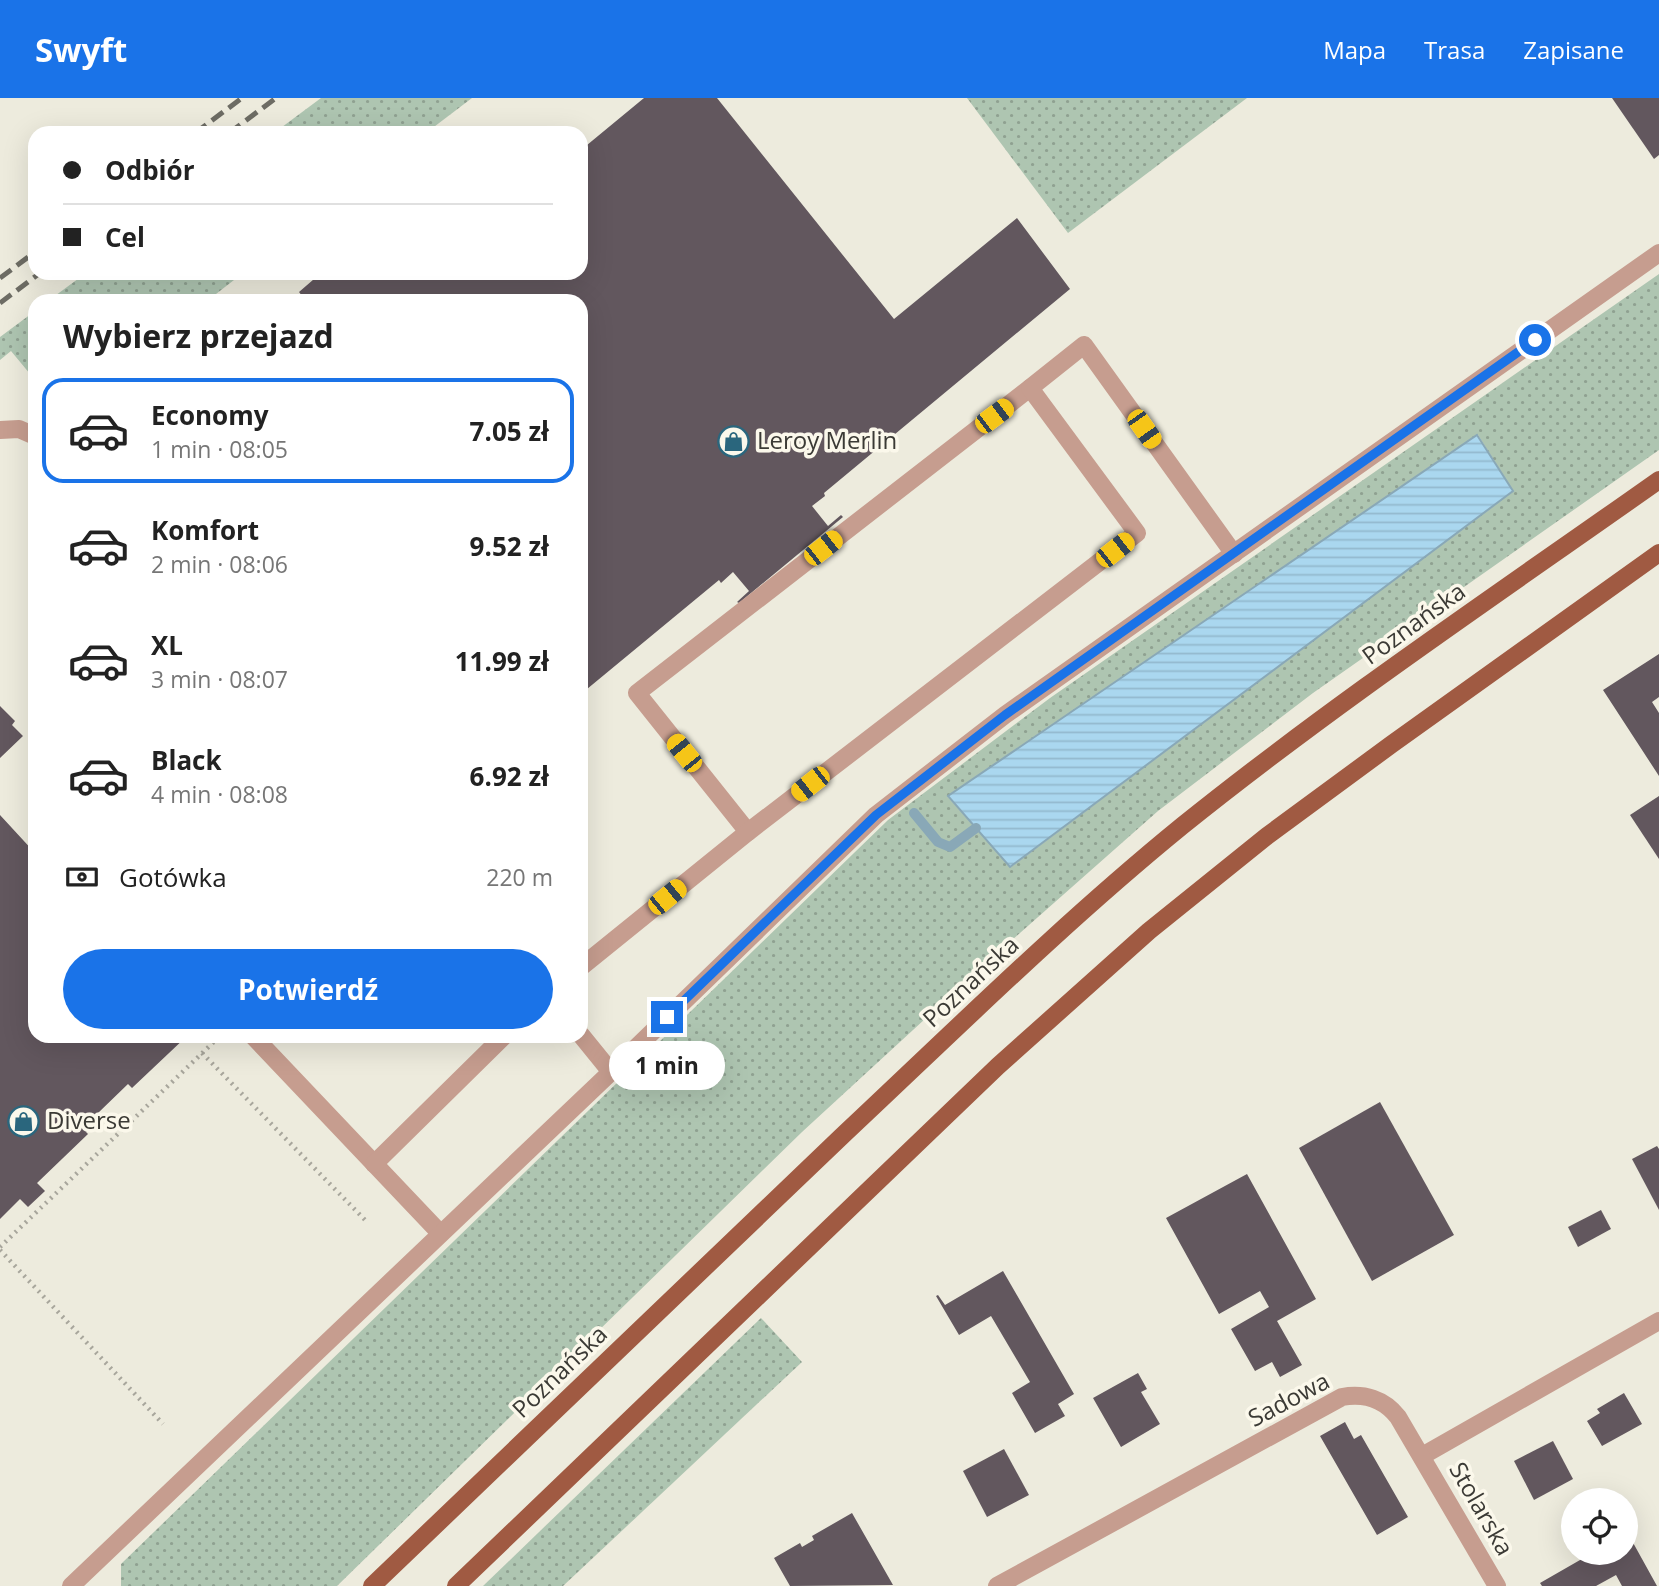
<!DOCTYPE html>
<html lang="pl">
<meta charset="utf-8">
<style>
body{margin:0;font-family:"Open Sans",sans-serif;background:#f2f2f2;color:#222;height:100vh;display:flex;flex-direction:column;font-size:26px;white-space:nowrap}
*{box-sizing:border-box;margin:0}
p{font-size:23px;color:#767676}
.icon{flex:none;width:38px;height:38px;fill:none;stroke:currentColor;stroke-width:2;stroke-linecap:round;stroke-linejoin:round}
.map{position:relative;flex:1;overflow:hidden}
.side{position:absolute;left:28px;top:196px;width:560px;height:749px;display:flex;flex-direction:column;background:#fff;border-radius:21px;box-shadow:0 7px 28px #0002}
.side>*{flex:none}
.hud{position:absolute;left:28px;top:28px;width:560px;height:154px;border-radius:21px;box-shadow:0 7px 28px #0002;display:grid;align-content:center;height:154px;padding:0 35px;background:#fff}
.fabs{position:absolute;left:1561px;top:1390px;display:grid;gap:14px}
.fabs a{display:grid;place-items:center;width:77px;height:77px;border-radius:50%;background:#fff;box-shadow:0 7px 28px #0002;font-size:35px}
.end{position:absolute;width:32px;height:32px;margin:-16px;border:9px solid #1a73e8;background:#fff;box-shadow:0 0 0 4px #fff}
.from{border-radius:50%}
.bubble{position:absolute;height:49px;border-radius:24px;background:#fff;box-shadow:0 7px 28px #0002;font-size:23px;font-weight:700;line-height:49px;text-align:center}
.car{position:absolute;width:21px;height:42px;margin:-21px -10px;border-radius:9px;box-shadow:0 0 5px 2px #0007;background:linear-gradient(#f5c518 24%,#345 0 40%,#f5c518 0 76%,#345 0 86%,#f5c518 0)}
.hud b{display:flex;align-items:center;gap:24px;height:66px;font-size:26px}
.hud b+b{border-top:2px solid #e0e0e0}
.hud i{width:18px;height:18px;background:#222}
ul{padding:0;list-style:none}
li{display:flex;align-items:center;gap:21px;height:105px;margin:0 14px 10px;padding:0 21px;border:4px solid transparent;border-radius:21px}
li div{flex:1}
li b{display:block;font-size:26px}
li em{font-style:normal;font-weight:700}
li.current{border-color:#1a73e8}
li>.icon{width:63px;height:63px;stroke-width:1.5}
h2{padding:0 35px;font-size:32px;line-height:84px}
.pay{display:flex;align-items:center;gap:18px;height:77px;padding:0 35px;font-size:26px}
.pay p{margin-inline-start:auto}
.primary-button{display:flex;gap:14px;margin-top:auto;padding:14px 35px}
.primary-button a{flex:1;height:80px;border-radius:42px;background:#1a73e8;color:#fff;font-size:28px;font-weight:700;line-height:80px;text-align:center}
header{display:flex;align-items:center;gap:42px;box-sizing:border-box;height:98px;padding:0 35px;background:#1a73e8;color:#fff}
header strong{font-size:33px}
nav{display:flex;gap:38px;margin-inline-start:auto;font-size:24px}
.map>svg:first-child{display:block}
.grass{fill:url(#grass-dots);fill-rule:evenodd}
.water{fill:url(#water-rules);stroke:#89a8b7;stroke-width:2}
.lines{fill:none;stroke-linecap:round;stroke-linejoin:round}
.stream{stroke:#89a8b7;stroke-width:10}
.building{fill:#62575e}
.path{stroke:#a8a69c;stroke-width:4.5;stroke-dasharray:2 5;stroke-linecap:butt}
.minor{stroke:#c69d8f;stroke-width:18}
.major{stroke:#a05a42;stroke-width:18}
.rail{stroke:#6d6c64;stroke-width:5;stroke-dasharray:14 7;stroke-linecap:butt}
.route{stroke:#1a73e8;stroke-width:9}
.labels{text-anchor:middle;stroke-width:7;stroke-linejoin:round;paint-order:stroke}
.poi-label{font-size:24px;fill:#3b3a35;stroke:#fbf8eb;text-anchor:start}
.street-label{font-size:24px;fill:#3b3a35;stroke:#fbf8eb}
</style>
<header>
<strong>Swyft</strong>
<nav><a>Mapa</a><a>Trasa</a><a>Zapisane</a></nav>
</header>
<div class="map">
<svg width="1659" height="1488" viewBox="0 0 1659 1488">
<defs>
<pattern id="grass-dots" width="8" height="8" patternUnits="userSpaceOnUse" patternTransform="scale(1.75)"><rect width="8" height="8" fill="#aec5b1"/><path d="M2 2h.1M6 6h.1" fill="none" stroke="#8fa191" stroke-width="1.8" stroke-linecap="round"/></pattern>
<pattern id="water-rules" width="6" height="5" patternUnits="userSpaceOnUse" patternTransform="scale(1.75)"><rect width="6" height="5" fill="#aad7ef"/><path d="M0 2.5h6" fill="none" stroke="#93b9ce"/></pattern>
</defs>
<rect width="100%" height="100%" fill="#edebdd"/>
<g class="grass">
<polygon points="321,0 472,0 426,35 274,35"/>
<polygon points="967,0 1247,0 1068,135"/>
<polygon points="86,175 243,175 207,203 48,203"/>
<path d="M1659,176V352L1313,595L1158,713L987,864L802,1034L337,1488H121V1466L888,722L1050,600ZM1478,337L1513,393L1011,769L948,699Z"/>
<polygon points="35,213 35,282 11,253 0,262 0,239"/>
<polygon points="761,1220 802,1264 563,1488 483,1488"/>
</g>
<polygon class="water" points="1477,337 1513,393 1010,769 948,698"/>
<g class="lines">
<polyline class="stream" points="914,715 938,744 950,749 976,730"/>
</g>
<g class="building">
<polygon points="644,0 717,0 894,221 1017,120 1070,191 824,395 825,398 812,408 828,428 841,417 843,419 739,505 737,504 749,493 733,474 721,485 719,482 581,596 581,203 306,203 299,194 321,175 581,175 581,52"/>
<polygon points="1612,0 1659,0 1659,57 1654,61"/>
<polygon points="1659,556 1659,599 1652,604 1659,615 1659,678 1603,592"/>
<polygon points="0,608 15,623 12,627 23,638 0,660"/>
<polygon points="1659,698 1659,761 1630,717"/>
<polygon points="0,717 35,755 35,938 187,938 132,990 128,986 98,1015 102,1019 86,1034 88,1036 37,1085 45,1093 28,1109 20,1101 0,1121"/>
<polygon points="1380,1004 1454,1137 1372,1183 1299,1050"/>
<polygon points="1657,1048 1659,1051 1659,1112 1632,1061"/>
<polygon points="1247,1076 1316,1201 1277,1223 1302,1267 1280,1279 1272,1264 1255,1273 1231,1231 1269,1209 1260,1193 1219,1216 1166,1120"/>
<polygon points="1601,1112 1611,1131 1578,1149 1568,1129"/>
<polygon points="1003,1173 1074,1296 1058,1306 1065,1318 1035,1335 1012,1295 1030,1284 991,1218 959,1237 936,1198 938,1197 945,1207"/>
<polygon points="1138,1275 1147,1291 1141,1294 1160,1326 1121,1349 1093,1300"/>
<polygon points="1624,1295 1642,1326 1602,1348 1587,1323 1600,1315 1597,1311"/>
<polygon points="1345,1324 1354,1341 1361,1337 1408,1419 1377,1437 1320,1338"/>
<polygon points="1553,1343 1573,1381 1534,1402 1514,1363"/>
<polygon points="1004,1351 1029,1397 987,1419 963,1373"/>
<polygon points="852,1415 893,1487 790,1488 774,1460 800,1445 802,1449 814,1442 812,1438"/>
<polygon points="1626,1432 1657,1488 1622,1488 1616,1477 1596,1488 1542,1488 1540,1485 1587,1458 1584,1454 1626,1454"/>
</g>
<g class="lines">
<g class="path">
<polyline points="202,955 368,1125"/>
<polyline points="0,1149 220,938"/>
<polyline points="0,1152 163,1326"/>
</g>
<g class="minor">
<polyline points="0,332 19,331 35,338"/>
<polyline points="748,734 637,595 1030,290"/>
<polyline points="581,869 748,734 1137,435 1030,290 1084,247 1234,456"/>
<polyline points="581,937 611,974"/>
<polyline points="253,938 440,1135"/>
<polyline points="374,1066 504,938"/>
<polyline points="1422,1358 1659,1223"/>
<polyline points="71,1488 611,974 876,717 1005,617 1659,155"/>
<path d="M997,1488L1342,1299C1364,1295 1384,1301 1398,1319L1497,1488"/>
</g>
<g class="major">
<path d="M372,1488C528,1338 685,1189 841,1039C953,934 1063,825 1182,728C1335,605 1499,495 1659,382"/>
<polyline points="456,1488 998,968 1149,833 1267,738 1392,646 1659,455"/>
</g>
<g class="rail">
<polyline points="195,35 242,0"/>
<polyline points="229,35 276,0"/>
<polyline points="0,180 35,154"/>
<polyline points="0,205 40,175"/>
</g>
</g>
<g class="lines">
<polyline class="route" points="667,919 876,717 1005,617 1535,242"/>
</g>
<defs>
<symbol id="shop-ring" viewBox="-11 -11 22 22"><circle r="9.5" fill="#fbf8eb" stroke="#2a667d" stroke-width="1.5"/><path d="M-5-2.5h2.3a2.7 3.5 0 0 1 5.4 0H5L5.5 6h-11ZM-1.5-2.5h3a1.5 2.3 0 0 0-3 0Z" fill="#2a667d"/></symbol>
</defs>
<g fill-rule="evenodd">
<use href="#shop-ring" x="716" y="326" width="35" height="35"/>
<use href="#shop-ring" x="6" y="1006" width="35" height="35"/>
</g>
<g class="labels">
<g class="poi-label">
<text x="757" y="351">Leroy Merlin</text>
<text x="47" y="1031">Diverse</text>
</g>
<g class="street-label">
<text transform="translate(1414 526) rotate(-36)" y="8">Poznańska</text>
<text transform="translate(971 884) rotate(-43)" y="8">Poznańska</text>
<text transform="translate(560 1274) rotate(-44)" y="8">Poznańska</text>
<text transform="translate(1289 1302) rotate(-28)" y="8">Sadowa</text>
<text transform="translate(1481 1411) rotate(60)" y="8">Stolarska</text>
</g>
</g>
</svg>
<div class="fabs">
<a><svg class="icon" aria-label="locate" viewBox="0 0 24 24"><circle cx="12" cy="12" r="6"/><path d="M12 2v4M12 18v4M2 12h4M18 12h4"/></svg></a>
</div>
<i class="end from" style="left:1535px;top:242px"></i>
<i class="end" style="left:667px;top:919px"></i>
<div class="bubble" style="left:609px;top:943px;width:116px">1 min</div>
<i class="car" style="left:994px;top:318px;rotate:53deg"></i>
<i class="car" style="left:1144px;top:331px;rotate:145deg"></i>
<i class="car" style="left:823px;top:450px;rotate:52deg"></i>
<i class="car" style="left:1115px;top:452px;rotate:52deg"></i>
<i class="car" style="left:684px;top:655px;rotate:321deg"></i>
<i class="car" style="left:810px;top:686px;rotate:232deg"></i>
<i class="car" style="left:667px;top:799px;rotate:51deg"></i>
<div class="hud">
<b><i class="from"></i>Odbiór</b>
<b><i></i>Cel</b>
</div>
<section class="side">
<h2>Wybierz przejazd</h2>
<ul>
<li class="current"><svg class="icon" aria-label="car" viewBox="0 0 24 24"><path d="M5 17H2v-5l4-1 3-4h7l3 4 3 1v5h-3M9 17h6M6 11h13"/><circle cx="7" cy="17" r="2"/><circle cx="17" cy="17" r="2"/></svg><div><b>Economy</b><p>1 min · 08:05</p></div><em>7.05 zł</em></li>
<li><svg class="icon" aria-label="car" viewBox="0 0 24 24"><path d="M5 17H2v-5l4-1 3-4h7l3 4 3 1v5h-3M9 17h6M6 11h13"/><circle cx="7" cy="17" r="2"/><circle cx="17" cy="17" r="2"/></svg><div><b>Komfort</b><p>2 min · 08:06</p></div><em>9.52 zł</em></li>
<li><svg class="icon" aria-label="car" viewBox="0 0 24 24"><path d="M5 17H2v-5l4-1 3-4h7l3 4 3 1v5h-3M9 17h6M6 11h13"/><circle cx="7" cy="17" r="2"/><circle cx="17" cy="17" r="2"/></svg><div><b>XL</b><p>3 min · 08:07</p></div><em>11.99 zł</em></li>
<li><svg class="icon" aria-label="car" viewBox="0 0 24 24"><path d="M5 17H2v-5l4-1 3-4h7l3 4 3 1v5h-3M9 17h6M6 11h13"/><circle cx="7" cy="17" r="2"/><circle cx="17" cy="17" r="2"/></svg><div><b>Black</b><p>4 min · 08:08</p></div><em>6.92 zł</em></li>
</ul>
<div class="pay"><svg class="icon" aria-label="cash" viewBox="0 0 24 24"><path d="M3 7h18v10H3z"/><circle cx="12" cy="12" r="2"/></svg>Gotówka<p>220 m</p></div>
<div class="primary-button"><a>Potwierdź</a></div>
</section>
</div>
